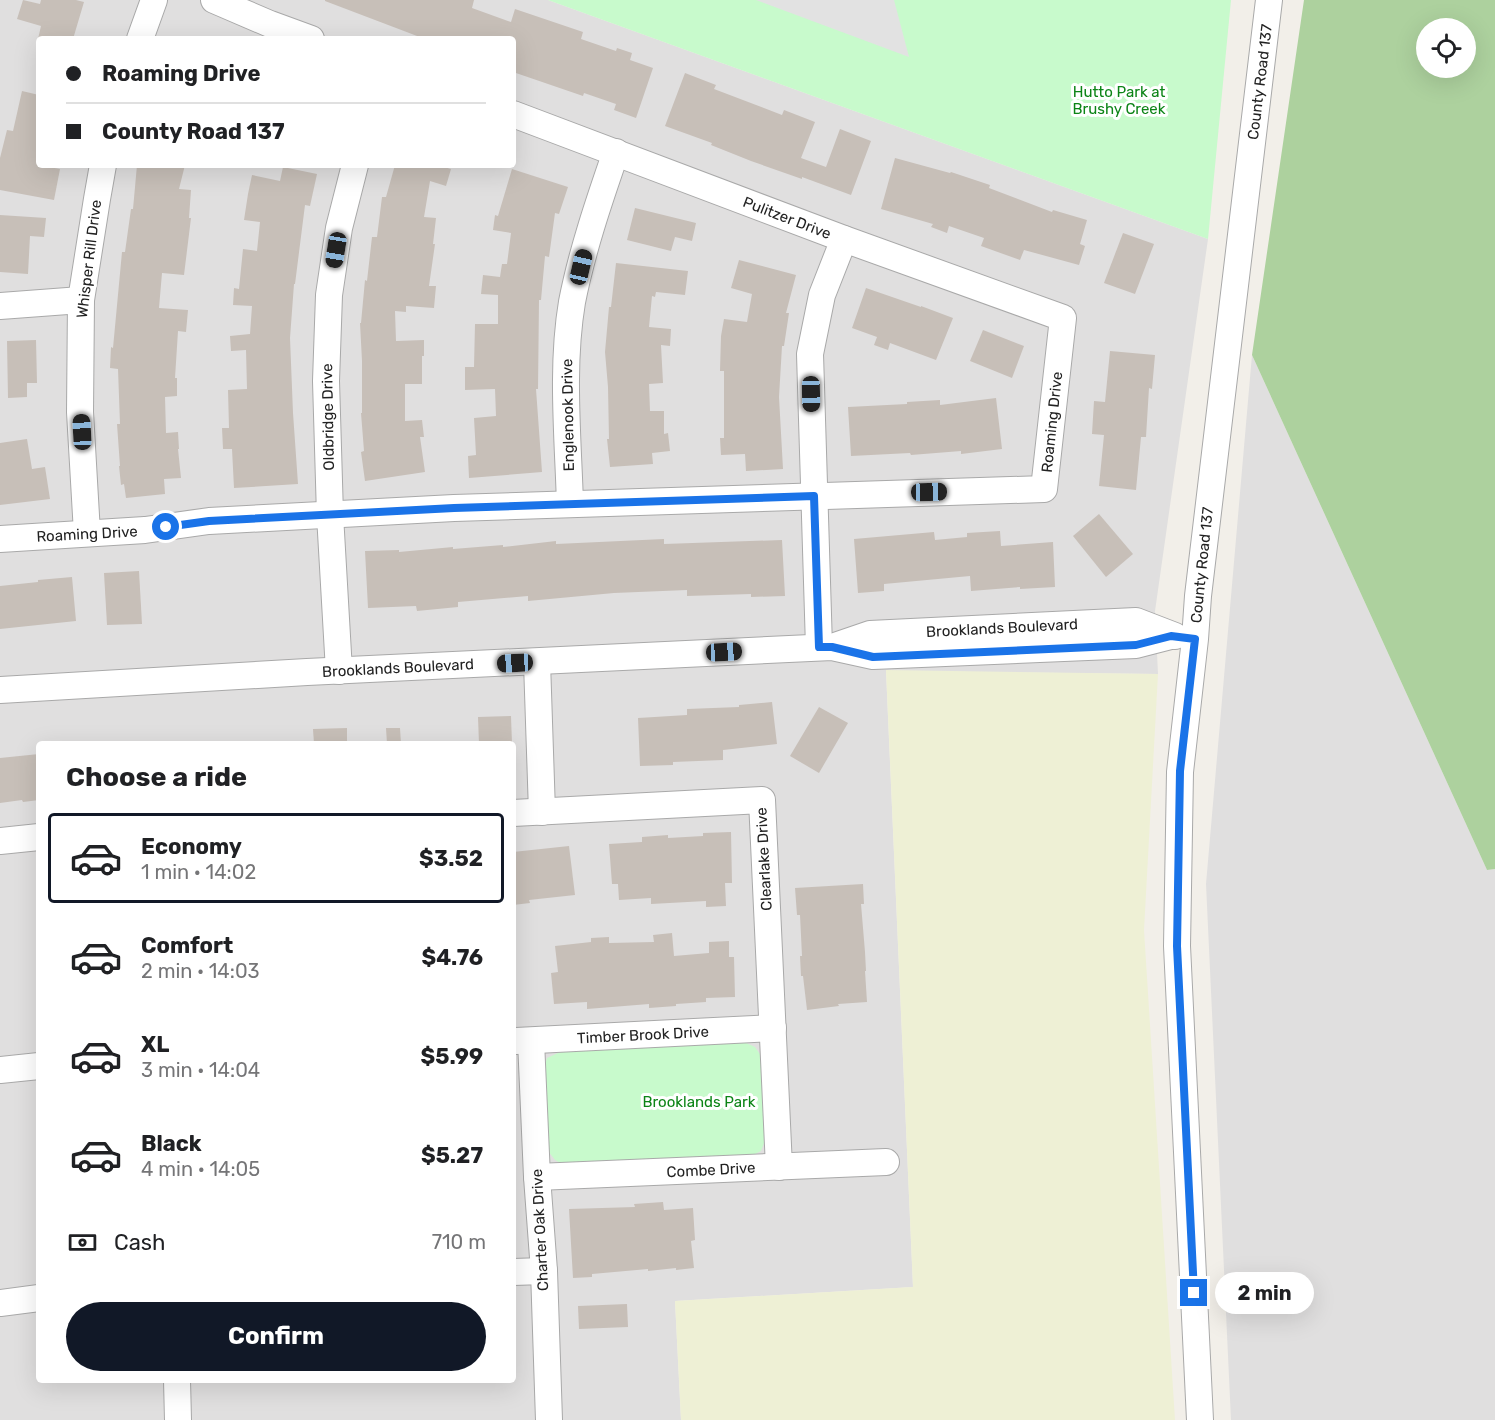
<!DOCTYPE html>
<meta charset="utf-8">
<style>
body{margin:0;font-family:Rubik,sans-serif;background:#f2f2f2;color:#202124;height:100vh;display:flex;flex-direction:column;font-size:22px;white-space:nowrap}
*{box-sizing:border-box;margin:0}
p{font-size:20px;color:#757577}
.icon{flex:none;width:33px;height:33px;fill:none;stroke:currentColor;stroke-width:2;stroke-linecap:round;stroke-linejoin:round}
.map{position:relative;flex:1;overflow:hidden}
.details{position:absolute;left:36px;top:741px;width:480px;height:642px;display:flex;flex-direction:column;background:#fff;border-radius:6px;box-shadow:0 6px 24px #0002}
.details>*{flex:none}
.top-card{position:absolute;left:36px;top:36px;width:480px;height:132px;border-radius:6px;box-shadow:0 6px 24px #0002;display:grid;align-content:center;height:132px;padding:0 30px;background:#fff}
.tools{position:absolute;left:1416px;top:18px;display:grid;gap:12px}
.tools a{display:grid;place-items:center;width:60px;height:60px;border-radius:50%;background:#fff;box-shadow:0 6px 24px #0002;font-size:30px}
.end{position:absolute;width:27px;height:27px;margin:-14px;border:8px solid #1a73e8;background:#fff;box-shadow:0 0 0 3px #fff}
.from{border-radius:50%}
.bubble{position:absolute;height:42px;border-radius:21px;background:#fff;box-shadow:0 6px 24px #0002;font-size:20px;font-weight:700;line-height:42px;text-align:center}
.car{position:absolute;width:18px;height:36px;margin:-18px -9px;border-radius:8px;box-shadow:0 0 4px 2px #0007;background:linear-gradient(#222 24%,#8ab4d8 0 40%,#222 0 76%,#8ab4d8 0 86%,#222 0)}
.top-card b{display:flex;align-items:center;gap:21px;height:57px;font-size:22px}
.top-card b+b{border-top:2px solid #e0e0e0}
.top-card i{width:15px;height:15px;background:#202124}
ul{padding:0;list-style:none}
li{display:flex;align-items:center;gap:18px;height:90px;margin:0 12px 9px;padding:0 18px;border:3px solid transparent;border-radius:6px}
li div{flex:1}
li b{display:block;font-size:22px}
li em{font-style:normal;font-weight:700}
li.on{border-color:#111827}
li>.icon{width:54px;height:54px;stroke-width:1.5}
h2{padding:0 30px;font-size:27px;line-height:72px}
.pay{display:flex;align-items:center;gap:15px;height:66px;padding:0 30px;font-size:22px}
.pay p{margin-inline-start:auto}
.button{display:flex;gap:12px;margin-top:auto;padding:12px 30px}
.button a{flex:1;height:69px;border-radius:36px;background:#111827;color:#fff;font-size:24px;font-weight:700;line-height:69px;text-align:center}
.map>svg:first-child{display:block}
.residential{fill:#e0dfdf;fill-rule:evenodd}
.farmland{fill:#eef0d5}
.forest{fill:#add19e;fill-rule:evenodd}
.park{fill:#c8facc}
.parking{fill:#e2e2e2}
.building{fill:#c7bfb8}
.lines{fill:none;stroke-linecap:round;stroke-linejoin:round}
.minor-casing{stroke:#a9a9a9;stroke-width:28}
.minor{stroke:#fff;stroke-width:26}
.route{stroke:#1a73e8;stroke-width:8}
.labels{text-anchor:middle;stroke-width:6;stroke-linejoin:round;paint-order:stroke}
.street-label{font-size:15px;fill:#222;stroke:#fff}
.park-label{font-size:15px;fill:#0c8416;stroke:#fff}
</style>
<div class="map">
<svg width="1495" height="1420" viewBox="0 0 1495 1420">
<rect width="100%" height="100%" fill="#f2efe9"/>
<g class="residential">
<path d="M0,0H548L1208,239L1155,611L1158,674L886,671L913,1287L675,1301L681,1420H0ZM39,39H513V165H39ZM39,744H513V1380H39Z"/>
<polygon points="1252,355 1487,870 1495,869 1495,1420 1231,1420 1206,884"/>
</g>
<polygon class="farmland" points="886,670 1158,674 1144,930 1175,1420 681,1420 675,1301 913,1287"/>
<path class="forest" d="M1304,0H1495V869L1487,870L1252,355ZM1426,28H1466V68H1426Z"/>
<g class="park">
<polygon points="548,0 1231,0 1208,239"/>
<polygon points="744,1042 755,1047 762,1057 766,1138 761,1151 749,1157 564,1165 555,1160 548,1151 544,1069 547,1058 560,1052"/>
</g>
<polygon class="parking" points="756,0 894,0 909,57"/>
<g class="building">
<polygon points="23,0 40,4 41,0 76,0 84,2 73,39 38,39 41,26 17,19"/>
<polygon points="325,0 474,0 472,8 511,22 515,9 583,32 581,39 616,51 617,48 632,53 630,60 653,68 636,118 614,110 616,104 584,93 583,96 513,72 513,39 425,39 325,1"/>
<polygon points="685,73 716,85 714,89 782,115 784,110 815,122 801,158 826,167 840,129 871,141 851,195 802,177 802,179 751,161 711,145 712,143 665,126"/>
<polygon points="22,91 39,95 39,165 60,169 54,200 0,190 0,158 7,130 13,131"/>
<polygon points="895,158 950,173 951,172 990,185 989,188 1052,212 1053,210 1087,220 1080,244 1085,246 1079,265 1024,250 1020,260 981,246 984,238 949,226 947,233 931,227 933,224 881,209"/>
<polygon points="137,165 185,165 179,189 191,190 189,218 191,218 184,275 162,273 159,308 188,310 186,332 178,331 175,378 177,378 177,396 165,397 166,433 178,432 179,449 178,449 181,478 164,479 165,494 126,498 124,484 121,485 119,466 120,466 117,424 120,424 118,369 110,368 111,347 113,348 122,252 125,252 131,209 133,209"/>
<polygon points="395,165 437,165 451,169 446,186 430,181 424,217 436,218 433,244 435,244 429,286 436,286 434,308 406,306 406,312 395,311 396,341 424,340 424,356 422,356 422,384 405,384 405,421 422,420 424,437 420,437 425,472 365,481 361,452 364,451 361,413 362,413 362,361 360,323 361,323 365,280 367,281 372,237 377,237 382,197 386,197"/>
<polygon points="283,167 317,174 310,206 305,205 295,284 294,284 290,338 293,413 298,484 234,488 232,449 223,449 222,428 229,428 228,390 247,389 246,350 231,351 230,336 250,334 252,306 233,305 234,288 239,289 243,249 257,251 260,222 244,220 248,194 252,175 280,181"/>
<polygon points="512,169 568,187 559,214 555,213 549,257 545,256 541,300 539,300 538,389 536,389 542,472 469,478 468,456 476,455 474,418 496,416 495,389 465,390 465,367 474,367 475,324 498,324 498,295 481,294 483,275 500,277 502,264 507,264 511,233 493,230 495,215 498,216"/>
<polygon points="635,208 696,223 692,241 675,237 671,251 627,240"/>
<polygon points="0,215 46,218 44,237 30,236 28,274 0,272"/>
<polygon points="1123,233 1154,244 1135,294 1104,283"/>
<polygon points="739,260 796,275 786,313 789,313 784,346 782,346 779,397 783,469 746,471 745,454 721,455 720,438 724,438 724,371 720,371 721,336 724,319 747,322 752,294 731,288"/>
<polygon points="616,263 688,271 685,295 656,292 655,297 652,296 649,327 671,329 670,346 661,345 663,383 649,384 650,411 664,411 664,434 668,433 670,451 652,453 653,464 610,467 607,439 609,439 608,387 605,352 609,307 611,307"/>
<polygon points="866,288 921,307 921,306 953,318 936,360 890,343 888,350 874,345 877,337 852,328"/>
<polygon points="983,330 1024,346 1012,378 970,361"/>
<polygon points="36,340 37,383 27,383 27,397 8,398 7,341"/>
<polygon points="1110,351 1155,355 1152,389 1149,388 1146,437 1141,437 1136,490 1099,486 1104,435 1092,434 1094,401 1105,402"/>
<polygon points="996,398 1002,449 961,454 961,451 911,455 910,453 851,456 848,407 907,404 907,402 940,400 940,405"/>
<polygon points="27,439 32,469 45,467 50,499 0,505 0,443"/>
<polygon points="1099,514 1133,554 1106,577 1073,536"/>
<polygon points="1000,531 1001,546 1053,542 1055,587 1020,589 1020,587 971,591 970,576 884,584 884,591 858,593 854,539 934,532 935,540 967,537 967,533"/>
<polygon points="664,539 664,544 782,540 785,596 751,597 751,594 687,596 687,590 614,593 528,601 528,596 458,602 458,607 417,611 416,606 368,608 365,551 399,550 399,552 453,547 453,549 503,545 503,547 556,541 556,544"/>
<polygon points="139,571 142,624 107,625 104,573"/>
<polygon points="72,577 76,621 0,629 0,586 38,582 38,580"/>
<polygon points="772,702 777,744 723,750 723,760 673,762 673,765 640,766 638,718 687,715 687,709 739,707 739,705"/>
<polygon points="819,707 848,723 819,773 790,756"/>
<polygon points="511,716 512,744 479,744 478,717"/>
<polygon points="347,728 347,744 314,744 313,729"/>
<polygon points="386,728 400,728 401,744 387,744"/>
<polygon points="39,754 39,800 23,802 22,800 0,803 0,758"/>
<polygon points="731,832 732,883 725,883 726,906 706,907 706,901 651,904 651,898 619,900 618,884 612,884 609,844 642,842 642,837 668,835 668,838 703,836 703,833"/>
<polygon points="569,846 575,895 529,900 530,903 513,905 513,852"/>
<polygon points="863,884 864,904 861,904 865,952 866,971 865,971 867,1002 838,1004 839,1006 807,1010 803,976 801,976 800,956 802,956 800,915 797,915 795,888"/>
<polygon points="672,933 674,956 709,953 709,942 729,941 729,957 734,957 735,997 706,998 706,1002 676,1004 676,1006 649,1008 649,1004 587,1009 587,1002 554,1004 551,973 558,972 555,946 591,942 591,938 609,937 609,943 654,942 653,935"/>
<polygon points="663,1202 664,1210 693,1208 695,1240 691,1241 694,1268 676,1270 676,1268 648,1271 648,1269 592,1274 592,1277 573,1278 569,1209 635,1207 634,1204"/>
<polygon points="627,1304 628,1327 579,1329 578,1306"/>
</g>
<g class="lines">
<defs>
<g id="minor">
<polyline points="214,0 270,24 311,39"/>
<polyline points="140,39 154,0"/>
<polyline points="0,306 81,300"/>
<path d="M570,504C568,438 561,367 572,302C582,251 599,201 616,152"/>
<polyline points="87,533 80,412 81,300 97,199 103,165"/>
<polyline points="0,539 145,530 209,521 454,508 1044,489 1063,318 844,239 513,114"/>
<polyline points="819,647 810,354 822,295 844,239"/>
<polyline points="832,647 870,634 1136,621 1175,636"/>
<polyline points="537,662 542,812"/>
<polyline points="339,671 330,515 326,381 329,295 339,228 355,165"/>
<polyline points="0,690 307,672 832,647 873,656 1136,645 1171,636"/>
<polyline points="513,813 762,800 779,1167"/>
<polyline points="0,841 39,837"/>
<polyline points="516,1041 773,1028"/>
<polyline points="531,1041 537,1177 544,1271 549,1420"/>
<polyline points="0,1070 39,1066"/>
<polyline points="537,1177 886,1162"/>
<polyline points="513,1272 544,1271"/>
<polyline points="0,1303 39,1298"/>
<polyline points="177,1380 178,1420"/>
<polyline points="1200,1420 1177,946 1180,772 1195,639 1198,596 1269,0"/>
</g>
</defs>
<use href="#minor" class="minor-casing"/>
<use href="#minor" class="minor"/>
</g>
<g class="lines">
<polyline class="route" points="166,527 209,521 454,508 814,496 819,647 832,647 873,657 1136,645 1171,636 1195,639 1180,771 1177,946 1194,1293"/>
</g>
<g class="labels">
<g class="street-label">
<text transform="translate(1260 82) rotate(-83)" y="5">County Road 137</text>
<text transform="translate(787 218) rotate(21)" y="5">Pulitzer Drive</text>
<text transform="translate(89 259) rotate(-83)" y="5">Whisper Rill Drive</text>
<text transform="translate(568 415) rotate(-91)" y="5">Englenook Drive</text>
<text transform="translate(328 417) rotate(-91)" y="5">Oldbridge Drive</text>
<text transform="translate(1052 422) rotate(-84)" y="5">Roaming Drive</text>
<text transform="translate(87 534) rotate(-3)" y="5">Roaming Drive</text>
<text transform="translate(1202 565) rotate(-84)" y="5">County Road 137</text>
<text transform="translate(1002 628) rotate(-3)" y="5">Brooklands Boulevard</text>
<text transform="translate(398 668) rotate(-3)" y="5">Brooklands Boulevard</text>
<text transform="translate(764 859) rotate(-93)" y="5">Clearlake Drive</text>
<text transform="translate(643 1035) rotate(-3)" y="5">Timber Brook Drive</text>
<text transform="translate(711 1170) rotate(-3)" y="5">Combe Drive</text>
<text transform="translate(540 1230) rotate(-93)" y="5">Charter Oak Drive</text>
</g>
<g class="park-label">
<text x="1119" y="97">Hutto Park at<tspan x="1119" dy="17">Brushy Creek</tspan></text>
<text x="699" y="1107">Brooklands Park</text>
</g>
</g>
</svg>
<div class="tools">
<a><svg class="icon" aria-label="locate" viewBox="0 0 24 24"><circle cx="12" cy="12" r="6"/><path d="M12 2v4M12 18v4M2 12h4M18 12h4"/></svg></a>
</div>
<i class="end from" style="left:166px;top:527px"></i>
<i class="end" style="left:1194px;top:1293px"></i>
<div class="bubble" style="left:1215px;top:1272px;width:99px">2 min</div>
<i class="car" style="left:336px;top:250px;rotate:189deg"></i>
<i class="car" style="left:581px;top:267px;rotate:13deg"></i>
<i class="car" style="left:811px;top:394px;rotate:179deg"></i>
<i class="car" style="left:82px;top:432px;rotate:357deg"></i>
<i class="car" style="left:929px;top:492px;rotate:89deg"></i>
<i class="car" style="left:724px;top:652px;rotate:87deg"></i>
<i class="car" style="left:515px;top:663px;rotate:267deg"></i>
<div class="top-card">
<b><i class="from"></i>Roaming Drive</b>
<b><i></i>County Road 137</b>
</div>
<section class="details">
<h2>Choose a ride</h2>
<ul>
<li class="on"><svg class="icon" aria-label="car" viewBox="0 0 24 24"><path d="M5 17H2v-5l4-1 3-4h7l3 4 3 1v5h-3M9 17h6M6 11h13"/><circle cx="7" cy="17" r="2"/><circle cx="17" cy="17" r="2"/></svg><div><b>Economy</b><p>1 min · 14:02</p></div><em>$3.52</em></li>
<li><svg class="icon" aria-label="car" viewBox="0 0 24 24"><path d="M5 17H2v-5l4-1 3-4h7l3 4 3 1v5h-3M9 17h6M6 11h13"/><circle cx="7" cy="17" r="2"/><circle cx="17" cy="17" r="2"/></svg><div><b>Comfort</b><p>2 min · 14:03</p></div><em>$4.76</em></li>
<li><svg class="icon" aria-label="car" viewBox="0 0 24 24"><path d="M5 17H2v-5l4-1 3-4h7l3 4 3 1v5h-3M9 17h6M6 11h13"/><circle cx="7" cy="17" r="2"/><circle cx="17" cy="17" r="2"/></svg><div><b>XL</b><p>3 min · 14:04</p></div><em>$5.99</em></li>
<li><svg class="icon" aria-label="car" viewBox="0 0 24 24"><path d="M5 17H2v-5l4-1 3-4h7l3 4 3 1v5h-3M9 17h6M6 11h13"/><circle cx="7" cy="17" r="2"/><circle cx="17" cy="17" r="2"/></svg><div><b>Black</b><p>4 min · 14:05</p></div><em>$5.27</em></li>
</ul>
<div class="pay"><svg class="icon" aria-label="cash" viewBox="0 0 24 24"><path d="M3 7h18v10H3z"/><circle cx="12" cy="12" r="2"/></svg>Cash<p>710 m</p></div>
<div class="button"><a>Confirm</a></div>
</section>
</div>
